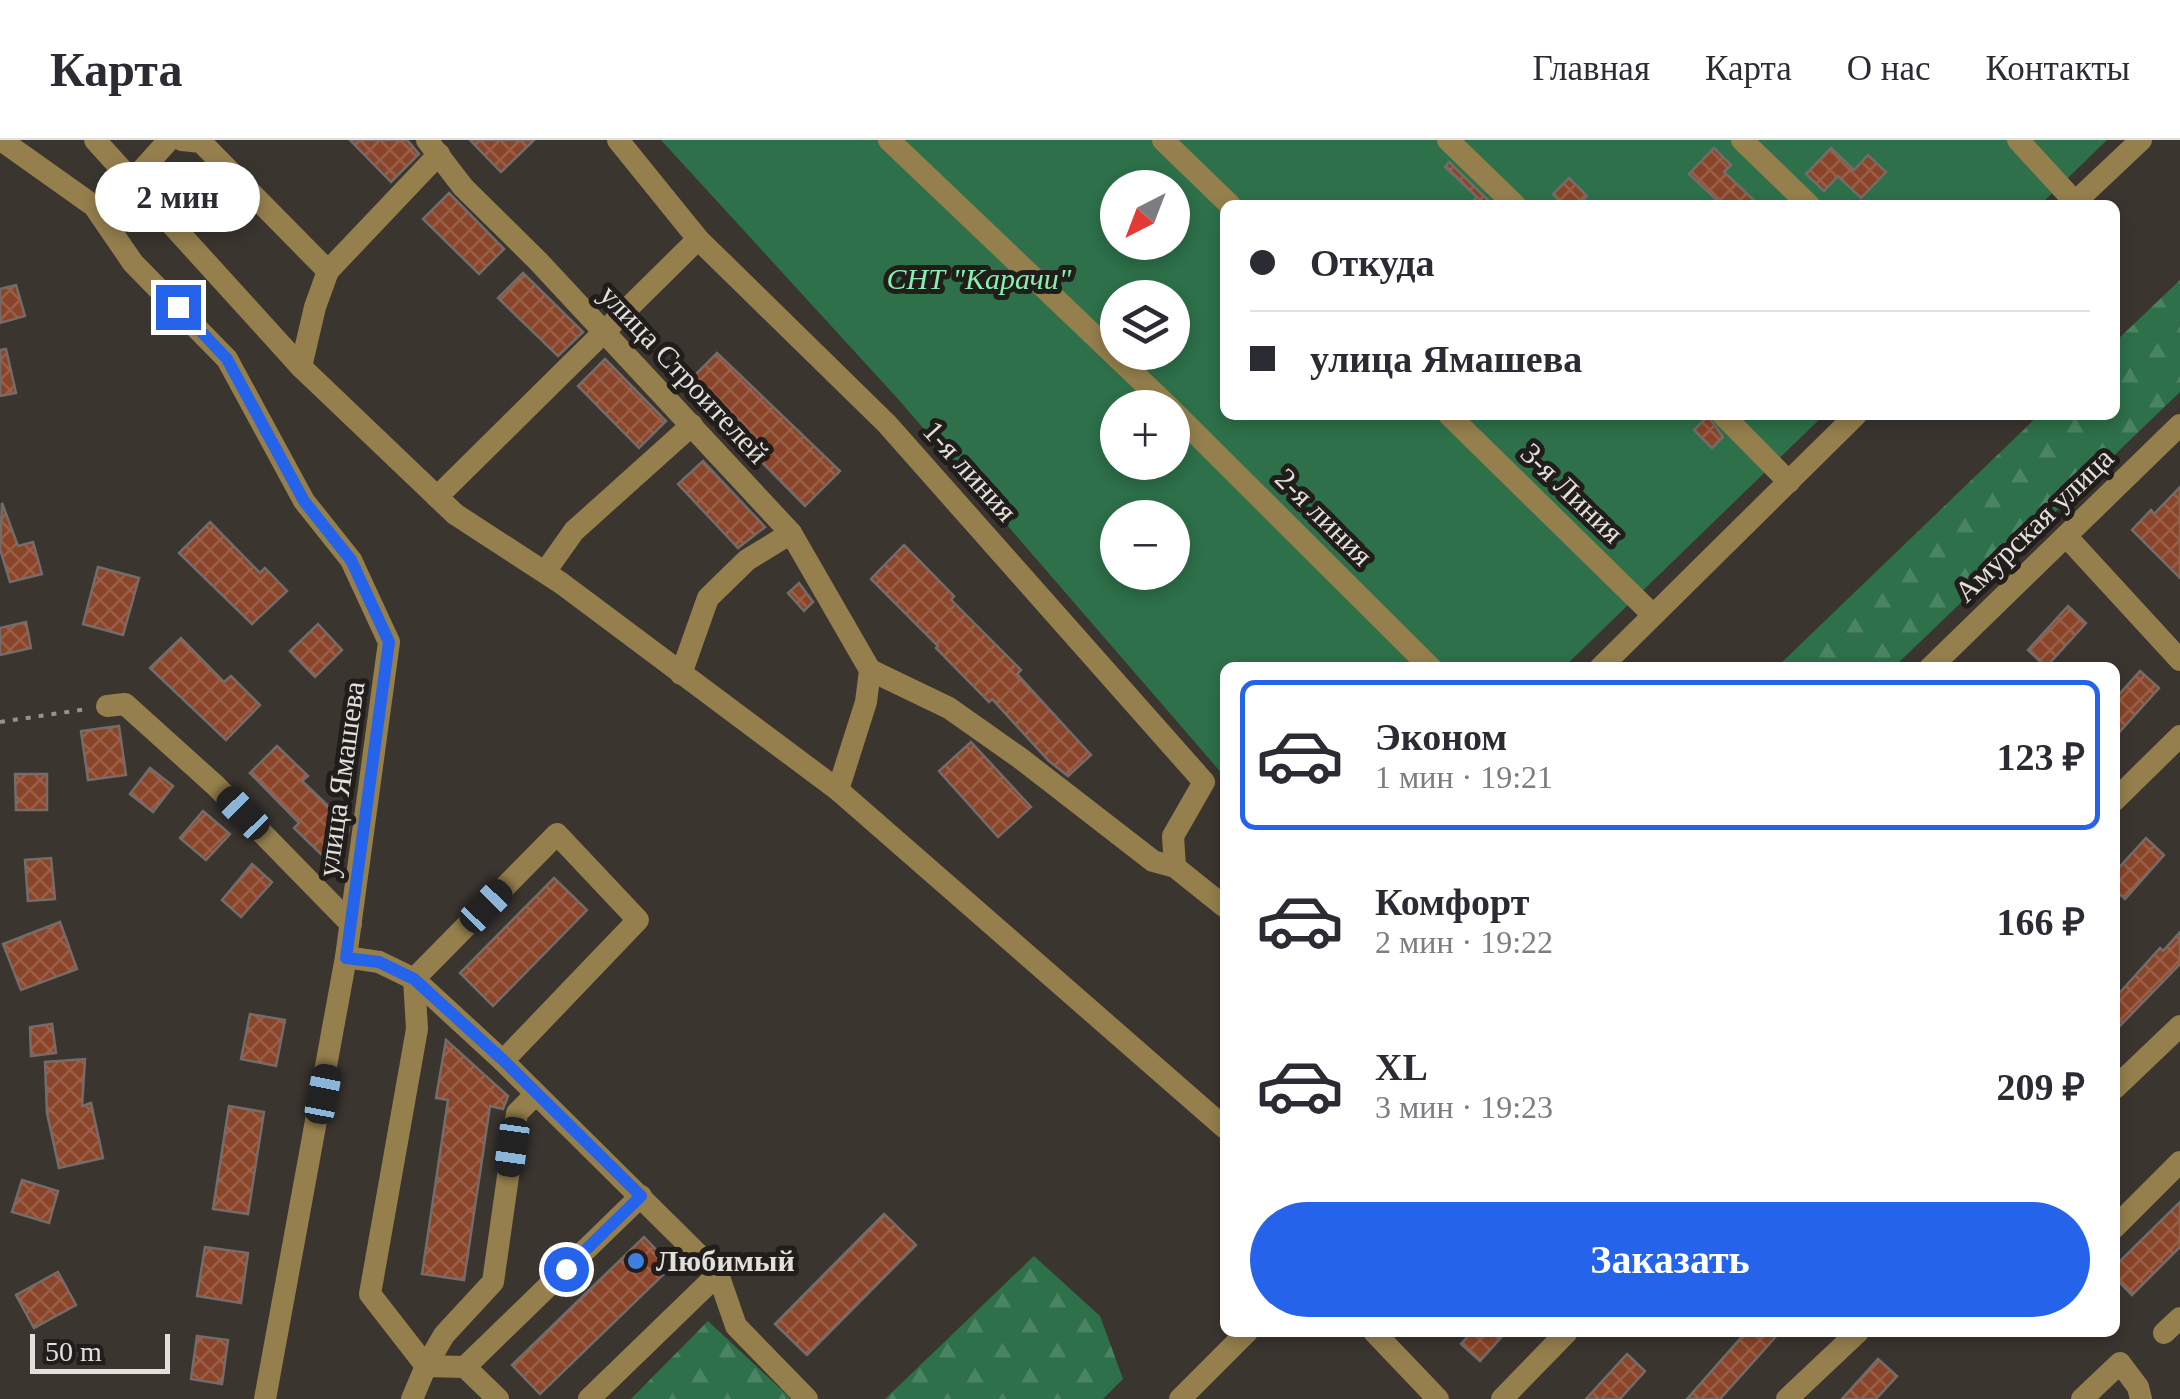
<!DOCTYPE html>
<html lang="ru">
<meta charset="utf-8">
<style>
body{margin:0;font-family:"Times New Roman",serif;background:#f2f2f3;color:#2b2b33;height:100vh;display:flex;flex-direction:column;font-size:38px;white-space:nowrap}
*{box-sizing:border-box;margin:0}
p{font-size:32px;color:#7c7c81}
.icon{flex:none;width:55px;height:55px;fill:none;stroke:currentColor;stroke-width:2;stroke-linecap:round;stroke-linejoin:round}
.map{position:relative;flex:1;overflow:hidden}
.sheet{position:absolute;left:1220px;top:522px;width:900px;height:675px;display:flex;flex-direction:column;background:#fff;border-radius:15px;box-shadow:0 5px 15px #0003}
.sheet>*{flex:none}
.hud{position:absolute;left:1220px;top:60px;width:900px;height:220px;border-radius:15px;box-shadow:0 5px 15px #0003;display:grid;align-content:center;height:220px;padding:0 30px;background:#fff}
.needle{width:65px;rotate:222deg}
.controls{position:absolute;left:1100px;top:30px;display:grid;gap:20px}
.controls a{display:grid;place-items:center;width:90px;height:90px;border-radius:50%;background:#fff;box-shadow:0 5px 15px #0003;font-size:50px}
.scale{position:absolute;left:30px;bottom:25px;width:140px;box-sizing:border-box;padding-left:10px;border:5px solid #e3e0dc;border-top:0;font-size:28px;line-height:35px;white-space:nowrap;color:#e3e0dc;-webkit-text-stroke:8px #201d1b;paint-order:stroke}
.end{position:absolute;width:45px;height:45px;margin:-22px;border:12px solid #2563eb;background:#fff;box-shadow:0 0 0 5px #fff}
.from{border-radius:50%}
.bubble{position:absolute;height:70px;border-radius:35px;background:#fff;box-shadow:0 5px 15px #0003;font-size:32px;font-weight:700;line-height:70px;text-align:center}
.car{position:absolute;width:30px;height:60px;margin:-30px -15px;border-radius:12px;box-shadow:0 0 8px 2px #0007;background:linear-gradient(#222 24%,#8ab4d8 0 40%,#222 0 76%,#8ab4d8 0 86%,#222 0)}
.hud b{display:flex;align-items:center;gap:35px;height:95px;font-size:38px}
.hud b+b{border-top:2px solid #e1e1e2}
.hud i{width:25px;height:25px;background:#2b2b33}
ul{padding:18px 0 0;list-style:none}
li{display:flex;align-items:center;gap:30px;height:150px;margin:0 20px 15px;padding:0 10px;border:5px solid transparent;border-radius:15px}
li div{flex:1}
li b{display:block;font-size:38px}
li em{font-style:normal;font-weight:700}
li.active{border-color:#2563eb}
li>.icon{width:90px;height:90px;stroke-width:1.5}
.cta{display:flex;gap:20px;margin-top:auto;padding:20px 30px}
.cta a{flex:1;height:115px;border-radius:60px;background:#2563eb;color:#fff;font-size:40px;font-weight:700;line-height:115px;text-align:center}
header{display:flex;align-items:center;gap:60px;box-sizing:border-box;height:140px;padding:0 50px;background:#fff;border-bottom:2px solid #e1e1e2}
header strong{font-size:48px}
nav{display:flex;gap:55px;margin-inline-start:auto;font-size:35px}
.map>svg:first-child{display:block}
.forest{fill:url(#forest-firs)}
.garden{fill:#2d7049;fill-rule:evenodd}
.building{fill:url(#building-cross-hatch);stroke:#756c69;stroke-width:2.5}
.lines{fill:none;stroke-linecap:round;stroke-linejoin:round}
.path{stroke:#95918c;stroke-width:4;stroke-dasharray:5 8;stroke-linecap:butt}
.minor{stroke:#957f4d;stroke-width:22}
.route{stroke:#2563eb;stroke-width:12}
.shop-dot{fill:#3f7fe0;stroke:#201d1b;stroke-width:4}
.labels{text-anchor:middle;stroke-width:10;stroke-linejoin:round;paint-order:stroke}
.park-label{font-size:30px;font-style:italic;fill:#88efaf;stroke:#201d1b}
.street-label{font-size:30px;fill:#e3e0dc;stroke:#201d1b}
.poi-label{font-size:30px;font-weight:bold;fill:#e3e0dc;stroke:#201d1b;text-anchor:start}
</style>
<header>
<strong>Карта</strong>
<nav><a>Главная</a><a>Карта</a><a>О нас</a><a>Контакты</a></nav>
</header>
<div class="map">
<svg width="2180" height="1259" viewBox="0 0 2180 1259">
<defs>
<pattern id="forest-firs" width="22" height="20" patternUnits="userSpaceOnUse" patternTransform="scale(2.5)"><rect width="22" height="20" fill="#2d7049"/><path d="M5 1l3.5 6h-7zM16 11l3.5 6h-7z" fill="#4b8463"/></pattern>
<pattern id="building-cross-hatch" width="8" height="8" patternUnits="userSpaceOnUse" patternTransform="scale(2.5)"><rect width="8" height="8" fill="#894429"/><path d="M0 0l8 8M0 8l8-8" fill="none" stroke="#9a5f47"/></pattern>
</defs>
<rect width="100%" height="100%" fill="#3b3530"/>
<g class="forest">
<polygon points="2180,140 2180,252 1894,527 1777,527 2039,275 2115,275 2115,202"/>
<polygon points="1034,1116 1100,1176 1123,1239 1103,1259 885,1259"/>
<polygon points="708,1181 783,1251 791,1259 631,1259"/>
</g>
<path class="garden" d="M661,0H2107L2040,65H1225V275H1824L1564,527L1225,528V637L898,259ZM1118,48H1172V102H1118ZM1118,158H1172V212H1118ZM1118,268H1172V322H1118ZM1118,378H1172V432H1118Z"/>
<g class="building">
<polygon points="350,0 407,0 419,14 391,42"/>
<polygon points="470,0 534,0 501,32"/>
<polygon points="1714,8 1731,25 1724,32 1759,65 1722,65 1689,34"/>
<polygon points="1831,8 1854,30 1868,15 1886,32 1861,58 1838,36 1824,51 1806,34"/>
<polygon points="1449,22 1493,65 1469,65 1477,57 1445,27"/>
<polygon points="1569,38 1587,56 1578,65 1563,65 1553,54"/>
<polygon points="449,53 504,109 479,134 423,79"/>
<polygon points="523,133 583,192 558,216 498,158"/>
<polygon points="16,145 25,176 0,183 0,149"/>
<polygon points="6,209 16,253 0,256 0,210"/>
<polygon points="717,213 840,331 805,366 747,307 750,303 688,242"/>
<polygon points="605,219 666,281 639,308 578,246"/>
<polygon points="1708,276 1723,297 1712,308 1694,290"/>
<polygon points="703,321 765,387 738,408 678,344"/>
<polygon points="2180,347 2180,438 2132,390 2151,370 2154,374"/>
<polygon points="2,363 18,406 33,402 42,434 10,442 0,409"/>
<polygon points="210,382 260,433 265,428 287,451 252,484 179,413"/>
<polygon points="904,405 954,456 951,460 1021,530 1017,534 1091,615 1068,636 1049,621 992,559 989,562 936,508 938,506 871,439"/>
<polygon points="98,427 139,438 123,495 83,484"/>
<polygon points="799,443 813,462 804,471 788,453"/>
<polygon points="2068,466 2086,483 2046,527 2028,510"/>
<polygon points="26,482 31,508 0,515 0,488"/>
<polygon points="318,484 342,510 315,537 290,511"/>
<polygon points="181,498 224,542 231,536 260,565 226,600 150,528"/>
<polygon points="2140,531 2159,548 2115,597 2115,559"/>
<polygon points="119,586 126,635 88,640 81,591"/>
<polygon points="971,602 1031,667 998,697 939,631"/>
<polygon points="277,606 308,636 302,641 349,686 348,693 324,717 294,688 299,683 250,633"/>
<polygon points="150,628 173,646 153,672 130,654"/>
<polygon points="15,634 47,634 47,670 16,670"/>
<polygon points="203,671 230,694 206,720 180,698"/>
<polygon points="2146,698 2164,715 2125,759 2115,750 2115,732"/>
<polygon points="51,718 55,759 28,761 25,720"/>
<polygon points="252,724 272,742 241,777 222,760"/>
<polygon points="554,738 587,770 493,866 460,833"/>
<polygon points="60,782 77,829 21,850 3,804"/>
<polygon points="2180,792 2180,824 2115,891 2115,858 2160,808 2163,811"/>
<polygon points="250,874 285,880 276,926 241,919"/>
<polygon points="52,884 56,913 31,916 30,887"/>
<polygon points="446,900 508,956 503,969 490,966 464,1140 422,1134 448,960 436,958"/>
<polygon points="85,919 82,966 91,963 103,1018 59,1028 47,973 45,922"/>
<polygon points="229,966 264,972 248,1074 213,1069"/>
<polygon points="22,1040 58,1051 49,1083 12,1072"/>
<polygon points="2180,1062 2180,1107 2132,1155 2115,1138 2115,1126"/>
<polygon points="884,1074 916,1105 807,1215 775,1184"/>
<polygon points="644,1097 672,1126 540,1254 512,1225"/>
<polygon points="205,1107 248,1113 241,1163 197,1156"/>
<polygon points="58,1132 76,1165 34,1188 16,1155"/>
<polygon points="1472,1192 1506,1192 1480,1221 1461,1204"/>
<polygon points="1746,1192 1780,1192 1720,1259 1687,1259"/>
<polygon points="197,1196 228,1200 222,1244 191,1239"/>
<polygon points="1627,1214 1645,1231 1620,1259 1586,1259"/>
<polygon points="1878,1219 1897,1236 1876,1259 1842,1259"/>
</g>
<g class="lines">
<polyline class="path" points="0,582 87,569"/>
<g class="minor">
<polyline points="1,0 94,66 133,123 227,219 304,361 351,420 389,502 346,817 265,1259"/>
<polyline points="95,0 301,227 455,374 561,443 838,650 1225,988"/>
<polyline points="182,0 201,2 328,131"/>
<polyline points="427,0 463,47 538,121 791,393 870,530 866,562 838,650"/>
<polyline points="618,0 698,99 887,284 1204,642 1173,696 1175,727"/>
<polyline points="889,0 1170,268"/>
<polyline points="1163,0 1230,65"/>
<polyline points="1448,0 1515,65"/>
<polyline points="1742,0 1809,65"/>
<polyline points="2018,0 2075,62"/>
<polyline points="132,41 169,0"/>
<polyline points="2072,65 2141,0"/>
<polyline points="301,227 315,167 328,131 439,14"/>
<polyline points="1172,270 1431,528"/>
<polyline points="1449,275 1653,475"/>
<polyline points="1723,275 1789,342"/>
<polyline points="437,357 698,99"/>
<polyline points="2066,396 2180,520"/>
<polyline points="545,432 574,391 692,285"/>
<polyline points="1600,528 1856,275"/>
<polyline points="1930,528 2180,285"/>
<polyline points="870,530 949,568 1020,618 1153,721 1175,727 1225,767"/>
<polyline points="681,534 708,458 747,420 791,393"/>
<polyline points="107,566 125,564 216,646 351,784"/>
<polyline points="2115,660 2180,596"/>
<polyline points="346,817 379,822 414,839 503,921 718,1134 736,1186 807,1259"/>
<polyline points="503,921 638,780 557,694 414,839 417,889 370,1154 426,1226 444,1195 493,1142 517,973 536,954"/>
<polyline points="2115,948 2180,886"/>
<polyline points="2115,1087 2180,1022"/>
<polyline points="1374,1192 1438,1259"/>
<polyline points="2164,1193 2180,1178"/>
<polyline points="465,1227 641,1056"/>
<polyline points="412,1259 426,1226 465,1227 498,1259"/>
<polyline points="589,1259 718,1134"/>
<polyline points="1180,1259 1247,1192"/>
<polyline points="1502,1259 1567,1192"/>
<polyline points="1787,1259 1858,1192"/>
<polyline points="2082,1259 2120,1223 2138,1247 2141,1259"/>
</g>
</g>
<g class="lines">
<polyline class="route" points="178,167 227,219 304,361 351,420 389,502 346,818 379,822 414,839 503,920 641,1056 566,1129"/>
</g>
<circle class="shop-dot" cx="636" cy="1121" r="10"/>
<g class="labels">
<g class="park-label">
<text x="979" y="149">СНТ "Карачи"</text>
</g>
<g class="street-label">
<text transform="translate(684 234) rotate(47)" y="10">улица Строителей</text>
<text transform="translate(970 331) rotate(48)" y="10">1-я линия</text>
<text transform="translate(1572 353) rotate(44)" y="10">3-я Линия</text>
<text transform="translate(1324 377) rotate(45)" y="10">2-я линия</text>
<text transform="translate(2034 385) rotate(-44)" y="10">Амурская улица</text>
<text transform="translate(341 639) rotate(-82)" y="10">улица Ямашева</text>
</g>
<g class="poi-label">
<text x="656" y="1131">Любимый</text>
</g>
</g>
</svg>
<div class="controls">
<a><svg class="needle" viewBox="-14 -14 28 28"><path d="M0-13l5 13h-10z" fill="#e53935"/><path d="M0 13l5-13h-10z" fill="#7c7c81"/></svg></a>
<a><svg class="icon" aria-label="layers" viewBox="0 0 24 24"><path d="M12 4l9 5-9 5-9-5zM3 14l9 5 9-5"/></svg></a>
<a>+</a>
<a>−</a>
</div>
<div class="scale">50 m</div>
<i class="end from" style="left:566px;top:1129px"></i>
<i class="end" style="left:178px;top:167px"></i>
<div class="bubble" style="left:95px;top:22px;width:165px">2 мин</div>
<i class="car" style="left:243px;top:673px;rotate:316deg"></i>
<i class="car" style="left:486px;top:766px;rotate:44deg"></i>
<i class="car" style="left:323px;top:954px;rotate:11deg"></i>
<i class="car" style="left:512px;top:1007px;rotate:188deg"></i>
<div class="hud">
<b><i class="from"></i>Откуда</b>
<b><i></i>улица Ямашева</b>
</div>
<section class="sheet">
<ul>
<li class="active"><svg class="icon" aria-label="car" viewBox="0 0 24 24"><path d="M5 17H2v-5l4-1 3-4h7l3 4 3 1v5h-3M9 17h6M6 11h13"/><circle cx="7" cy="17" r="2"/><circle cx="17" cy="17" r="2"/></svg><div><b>Эконом</b><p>1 мин · 19:21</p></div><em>123 ₽</em></li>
<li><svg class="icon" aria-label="car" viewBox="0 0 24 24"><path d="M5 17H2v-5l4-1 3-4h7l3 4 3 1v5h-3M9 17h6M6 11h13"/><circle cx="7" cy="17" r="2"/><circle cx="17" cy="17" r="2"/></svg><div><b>Комфорт</b><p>2 мин · 19:22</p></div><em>166 ₽</em></li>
<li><svg class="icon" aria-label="car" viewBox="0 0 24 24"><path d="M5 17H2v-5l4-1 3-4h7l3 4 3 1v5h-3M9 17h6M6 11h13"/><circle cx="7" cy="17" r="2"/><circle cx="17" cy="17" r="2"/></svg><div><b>XL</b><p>3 мин · 19:23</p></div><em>209 ₽</em></li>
</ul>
<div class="cta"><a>Заказать</a></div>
</section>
</div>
